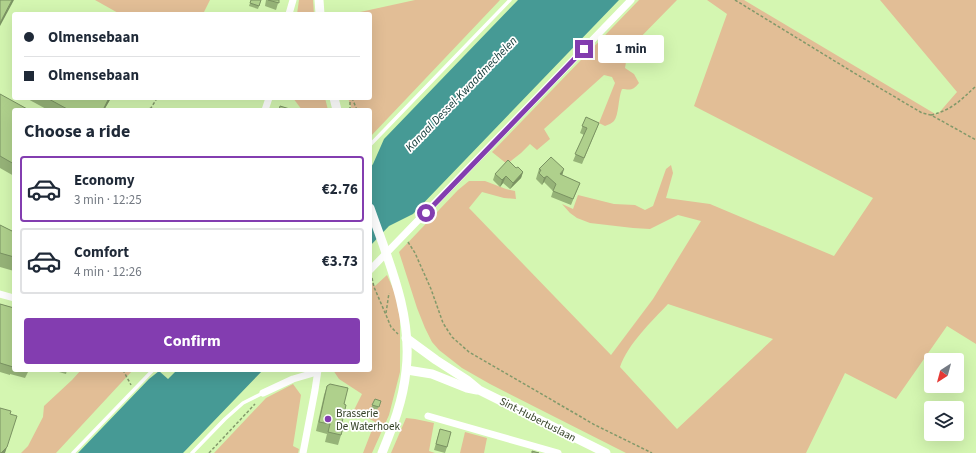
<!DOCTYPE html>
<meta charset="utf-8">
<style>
body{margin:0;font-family:"Source Sans 3",sans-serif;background:#f6f6f7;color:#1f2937;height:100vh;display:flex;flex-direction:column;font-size:15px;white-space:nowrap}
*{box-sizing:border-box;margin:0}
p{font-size:13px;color:#747a83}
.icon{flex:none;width:22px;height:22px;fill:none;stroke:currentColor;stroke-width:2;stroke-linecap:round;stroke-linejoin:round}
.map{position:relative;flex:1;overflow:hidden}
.panel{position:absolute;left:12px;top:108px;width:360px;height:264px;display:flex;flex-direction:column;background:#fff;border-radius:4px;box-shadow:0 4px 16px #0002}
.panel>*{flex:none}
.guide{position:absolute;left:12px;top:12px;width:360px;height:88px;border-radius:4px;box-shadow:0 4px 16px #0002;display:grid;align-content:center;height:88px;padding:0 12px;background:#fff}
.needle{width:26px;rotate:216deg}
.tools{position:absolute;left:924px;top:353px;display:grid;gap:8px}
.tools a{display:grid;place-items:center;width:40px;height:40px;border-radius:4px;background:#fff;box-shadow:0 4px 16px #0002;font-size:20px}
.end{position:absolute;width:18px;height:18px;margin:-9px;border:5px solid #833db0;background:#fff;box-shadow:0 0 0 2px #fff}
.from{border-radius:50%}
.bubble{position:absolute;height:28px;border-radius:4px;background:#fff;box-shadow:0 4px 16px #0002;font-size:13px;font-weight:700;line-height:28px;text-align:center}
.guide b{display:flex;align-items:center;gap:14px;height:38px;font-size:15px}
.guide b+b{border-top:1px solid #e0e1e3}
.guide i{width:10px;height:10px;background:#1f2937}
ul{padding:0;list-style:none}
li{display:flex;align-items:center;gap:12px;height:66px;margin:0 8px 6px;padding:0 4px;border:2px solid #e0e1e3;border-radius:4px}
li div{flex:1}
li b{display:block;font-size:15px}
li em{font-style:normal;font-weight:700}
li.selected{border-color:#833db0}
li>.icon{width:36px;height:36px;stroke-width:1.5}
h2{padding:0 12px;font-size:18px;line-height:48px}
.action{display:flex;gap:8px;margin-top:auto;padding:8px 12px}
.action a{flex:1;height:46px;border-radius:4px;background:#833db0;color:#fff;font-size:16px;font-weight:700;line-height:46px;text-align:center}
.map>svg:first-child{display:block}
.green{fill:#e2be96;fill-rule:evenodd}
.water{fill:#469a95}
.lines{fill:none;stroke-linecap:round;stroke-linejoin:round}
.path{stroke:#82996a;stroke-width:1.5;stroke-dasharray:3 2;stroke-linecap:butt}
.service{stroke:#fff;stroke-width:3.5}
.minor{stroke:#fff;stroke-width:7}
.tertiary{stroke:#fff;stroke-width:9}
.wall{fill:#96b378}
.shaded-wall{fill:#7a9262}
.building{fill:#afd08c;stroke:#7a9262}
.route{stroke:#833db0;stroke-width:5}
.poi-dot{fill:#833db0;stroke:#fff;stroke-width:1.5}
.labels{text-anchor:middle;stroke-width:3.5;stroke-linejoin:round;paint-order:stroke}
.poi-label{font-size:11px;fill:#313e23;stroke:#fff;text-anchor:start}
.street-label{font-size:11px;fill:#313e23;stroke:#fff}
.water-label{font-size:12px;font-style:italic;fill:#0d3634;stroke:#fff}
</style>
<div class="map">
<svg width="976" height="453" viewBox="0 0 976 453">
<rect width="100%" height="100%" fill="#d4f6b1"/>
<g class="green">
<polygon points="95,0 210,0 203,14 120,14"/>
<polygon points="299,0 313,0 314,14 297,14"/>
<polygon points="415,0 500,0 370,137 370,110 352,110 348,98 370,98 370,14 351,14"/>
<path d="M639,0H677L628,50L625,68L634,74L639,83C633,90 632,90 622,89C618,98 619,115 614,121C612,123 608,125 605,126L599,123L615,83L612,77L604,75L544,129L550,139L537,150L530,144L521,153L507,164L492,152Z"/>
<path d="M707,0H744L937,115L957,92L880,0H976V344L947,326L896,399L845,373L806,453H626L490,384L462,368L439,350L432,342L425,328L417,308L399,252L458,190L469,181H485L506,189L515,191L516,199L504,198L482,192L469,208L611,355L653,299L701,221L678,215L650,229L633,228L590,223L577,218L570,213L562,204L573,209L578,195L614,204L635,205L645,210L653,206L666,169L671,165L673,173L666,198L710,204L834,256L873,198L694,106L727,14ZM668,304L773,339L677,429L620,367C628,344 651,322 668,304Z"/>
<polygon points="293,98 325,98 328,110 302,110"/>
<polygon points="387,275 395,293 400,318 400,372 389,415 372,453 363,453 375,422 354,410 362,394 339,379 333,370 370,370 370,281 375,286"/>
<polygon points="81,370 133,370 56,453 21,453 28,446 43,417 44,406 72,380"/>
<polygon points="293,384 301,395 293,446 299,449 298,453 214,453 266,398"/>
<polygon points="406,418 415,419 434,423 429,451 435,453 391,453"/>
<polygon points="465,432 487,438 484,453 460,453"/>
</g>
<g class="water">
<polygon points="518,0 619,0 413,214 389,226 370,246 370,168 373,164 384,139"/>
<polygon points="177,370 263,370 183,453 78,453 149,379 159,371 168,379"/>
</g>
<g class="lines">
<g class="path">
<polyline points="735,0 851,71 922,113 931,115 976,140"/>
<polyline points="352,98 357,110"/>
<polyline points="145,110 151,108 157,98"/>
<polyline points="350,110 350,102 351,98"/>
<path d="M931,115C952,110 961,100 976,86"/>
<polyline points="408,242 415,253 431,289 443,323 452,337 469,352 595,425 652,453"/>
<polyline points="372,278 374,287 386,315 391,327 398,334"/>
<polyline points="386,313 389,293"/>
<polyline points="123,370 131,385"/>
<polyline points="209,453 255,404"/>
</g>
<g class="service">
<polyline points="370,145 510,0"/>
<polyline points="73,453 153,370"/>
<polyline points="192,453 225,419 243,403 263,393"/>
</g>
<g class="minor">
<polyline points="289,14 293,0"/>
<polyline points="265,110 269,98"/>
<polyline points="370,270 631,0"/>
<polyline points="0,294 14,298"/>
<polyline points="263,393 293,379 317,372"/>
<polyline points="428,416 558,453"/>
<polyline points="303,453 315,390 318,370"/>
</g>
<g class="tertiary">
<polyline points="319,0 320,14"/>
<polyline points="334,98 337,110"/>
<path d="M370,208C388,260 413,315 406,371C403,401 393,426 382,453"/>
<polyline points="406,338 436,360 467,380 479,390 606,453"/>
<polyline points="407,370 432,374 467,388 477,390"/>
</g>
</g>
<g class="wall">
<polygon points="251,0 261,0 258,9 249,6"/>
<polygon points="266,0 279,0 276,10 265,6"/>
<polygon points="0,94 14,110 14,176 0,168"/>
<polygon points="26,98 111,98 104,110 48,110"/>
<polygon points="586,117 599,123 582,164 573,161 584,135 580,133"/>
<polygon points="516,168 523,172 521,178 510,189 503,183 500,187 493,180 495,174"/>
<polygon points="539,169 562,175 580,183 571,205 551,197 553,191 544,182 542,185 536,179"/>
<polygon points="0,225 14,232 14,271 0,267"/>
<polygon points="0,304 14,308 14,370 29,370 25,378 10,374 10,375 0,372"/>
<polygon points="52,370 67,370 66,374"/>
<polygon points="327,386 344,404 341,427 341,435 338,445 325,442 327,434 316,431 324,395"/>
<polygon points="375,399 381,401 377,410 371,408"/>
<polygon points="440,429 447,447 445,453 434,450"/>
</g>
<g class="shaded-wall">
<polygon points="12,0 14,0 0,26 0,23"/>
<polygon points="109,98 111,98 104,110 103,110"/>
<polygon points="564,169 562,176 560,174"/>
<polygon points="523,172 521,178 510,189 513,183"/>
<polygon points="506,176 503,183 500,187 502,180"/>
<polygon points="547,176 544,182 542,185 544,178"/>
<polygon points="7,447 5,453 1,453"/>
</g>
<g class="building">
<polygon points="0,0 12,0 0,23"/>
<polygon points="251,0 261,0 259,6 250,3"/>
<polygon points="268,0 279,0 279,3"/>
<polygon points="0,94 29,110 14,110 14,164 0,156"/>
<polygon points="47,98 109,98 103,110 69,110"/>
<polygon points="280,106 293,110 279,110"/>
<polygon points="586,117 599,123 584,158 575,154 587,128 582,126"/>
<polygon points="551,157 564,169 560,174 580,183 573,199 553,191 556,184 547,176 544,178 539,173 541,170 539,169"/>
<polygon points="508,160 516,168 518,167 523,172 513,183 506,176 502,180 495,174"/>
<polygon points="0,225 14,232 14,257 0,253"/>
<polygon points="0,304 14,308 14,366 13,365 13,367 0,363"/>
<polygon points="330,384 348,388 344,404 346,405 341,427 343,428 341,435 328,432 330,424 319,422 327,386"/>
<polygon points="375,399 381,401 379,407 372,405"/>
<polygon points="0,408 11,411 10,414 17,416 7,447 1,453 0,453"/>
<polygon points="440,429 451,432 447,447 436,444"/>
<polygon points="532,451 539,453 532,453"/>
</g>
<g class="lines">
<polyline class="route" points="426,213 584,49"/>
</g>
<circle class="poi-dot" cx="328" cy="419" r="4"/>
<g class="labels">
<g class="poi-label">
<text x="336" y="417">Brasserie<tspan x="336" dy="13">De Waterhoek</tspan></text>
</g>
<g class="street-label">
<text transform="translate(538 419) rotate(27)" y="4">Sint-Hubertuslaan</text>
</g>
<g class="water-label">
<text transform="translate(461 94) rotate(-46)" y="4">Kanaal Dessel-Kwaadmechelen</text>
</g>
</g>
</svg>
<div class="tools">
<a><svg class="needle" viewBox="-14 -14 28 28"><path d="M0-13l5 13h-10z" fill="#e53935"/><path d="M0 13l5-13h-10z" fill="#747a83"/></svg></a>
<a><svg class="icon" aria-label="layers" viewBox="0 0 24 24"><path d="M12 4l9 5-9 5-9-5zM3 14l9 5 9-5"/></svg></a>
</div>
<i class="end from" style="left:426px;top:213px"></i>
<i class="end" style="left:584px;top:49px"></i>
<div class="bubble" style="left:598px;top:35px;width:66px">1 min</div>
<div class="guide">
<b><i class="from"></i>Olmensebaan</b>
<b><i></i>Olmensebaan</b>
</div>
<section class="panel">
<h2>Choose a ride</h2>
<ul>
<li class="selected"><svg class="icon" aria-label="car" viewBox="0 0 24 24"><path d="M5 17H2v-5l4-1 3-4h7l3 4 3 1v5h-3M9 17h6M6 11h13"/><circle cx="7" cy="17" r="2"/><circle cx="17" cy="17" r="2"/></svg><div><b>Economy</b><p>3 min · 12:25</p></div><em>€2.76</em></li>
<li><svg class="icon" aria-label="car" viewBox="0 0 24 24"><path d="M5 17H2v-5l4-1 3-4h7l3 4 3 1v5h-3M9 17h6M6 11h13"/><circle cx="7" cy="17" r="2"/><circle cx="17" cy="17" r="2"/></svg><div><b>Comfort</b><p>4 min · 12:26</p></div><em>€3.73</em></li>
</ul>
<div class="action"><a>Confirm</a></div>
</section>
</div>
